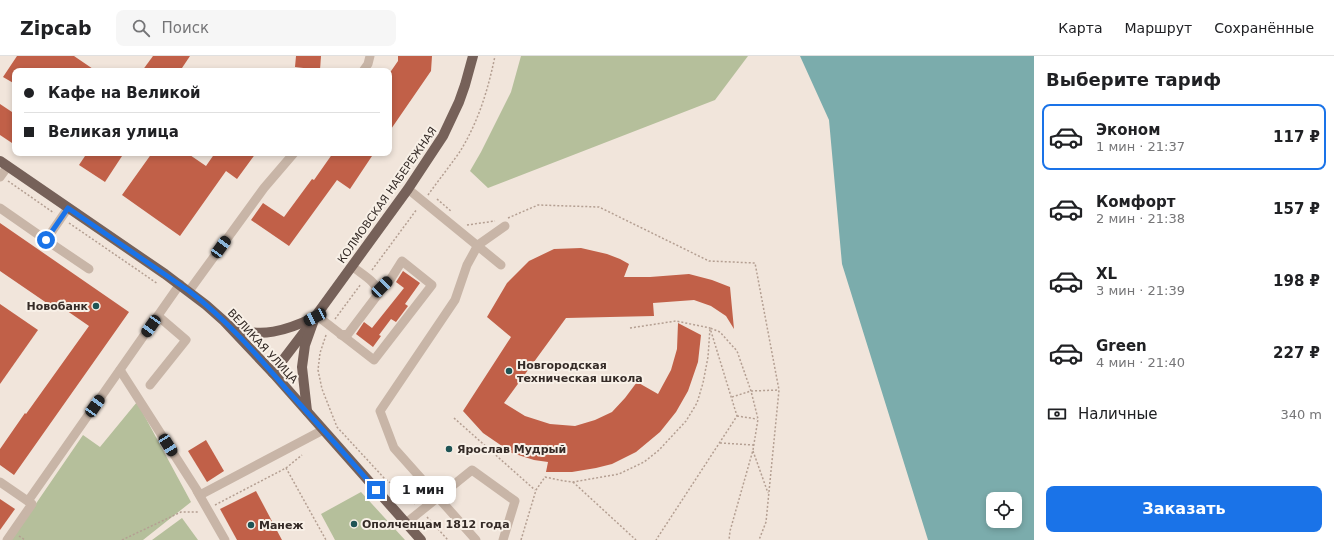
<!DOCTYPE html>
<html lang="ru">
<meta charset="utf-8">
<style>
body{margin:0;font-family:"DejaVu Sans",sans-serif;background:#f6f6f6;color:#202124;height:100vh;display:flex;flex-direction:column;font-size:15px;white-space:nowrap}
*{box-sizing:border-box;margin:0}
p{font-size:13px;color:#757577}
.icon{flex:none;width:22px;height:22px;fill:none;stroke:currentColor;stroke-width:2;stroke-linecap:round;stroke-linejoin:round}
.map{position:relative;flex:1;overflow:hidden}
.details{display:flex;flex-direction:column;background:#fff;width:300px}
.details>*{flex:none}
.banner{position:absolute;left:12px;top:12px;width:380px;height:88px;border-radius:8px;box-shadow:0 2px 6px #0003;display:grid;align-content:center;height:88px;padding:0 12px;background:#fff}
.controls{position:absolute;left:986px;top:436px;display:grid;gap:8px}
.controls a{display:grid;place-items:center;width:36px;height:36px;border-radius:8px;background:#fff;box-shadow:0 2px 6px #0003;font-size:20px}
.end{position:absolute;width:18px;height:18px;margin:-9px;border:5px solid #1a73e8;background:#fff;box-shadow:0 0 0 2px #fff}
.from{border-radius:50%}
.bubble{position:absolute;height:28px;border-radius:8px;background:#fff;box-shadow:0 2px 6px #0003;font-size:13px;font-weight:600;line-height:28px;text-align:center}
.car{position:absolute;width:12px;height:24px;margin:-12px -6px;border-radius:5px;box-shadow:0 0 3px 1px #0007;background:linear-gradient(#222 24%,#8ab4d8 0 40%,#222 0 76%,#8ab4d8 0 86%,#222 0)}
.banner b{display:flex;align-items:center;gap:14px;height:38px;font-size:15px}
.banner b+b{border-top:1px solid #e0e0e0}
.banner i{width:10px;height:10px;background:#202124}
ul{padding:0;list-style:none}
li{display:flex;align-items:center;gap:12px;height:66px;margin:0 8px 6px;padding:0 4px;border:2px solid transparent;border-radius:8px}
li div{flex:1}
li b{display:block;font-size:15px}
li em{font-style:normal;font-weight:600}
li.current{border-color:#1a73e8}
li>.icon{width:36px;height:36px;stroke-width:1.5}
h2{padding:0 12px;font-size:18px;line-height:48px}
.pay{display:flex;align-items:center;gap:10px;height:44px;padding:0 12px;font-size:15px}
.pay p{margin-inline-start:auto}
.action{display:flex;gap:8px;margin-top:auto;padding:8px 12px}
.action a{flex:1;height:46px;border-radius:8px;background:#1a73e8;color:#fff;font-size:16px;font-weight:600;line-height:46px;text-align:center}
header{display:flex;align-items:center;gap:24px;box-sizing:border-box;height:56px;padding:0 20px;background:#fff;border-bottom:1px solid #e0e0e0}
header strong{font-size:19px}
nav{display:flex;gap:22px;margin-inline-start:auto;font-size:14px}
.search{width:280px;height:36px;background:#f6f6f6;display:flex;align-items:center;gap:10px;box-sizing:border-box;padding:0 14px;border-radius:8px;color:#757577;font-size:15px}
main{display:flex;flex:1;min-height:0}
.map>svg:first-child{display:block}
.green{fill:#b5bf9b}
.water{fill:#7bacac;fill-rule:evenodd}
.building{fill:#c16048}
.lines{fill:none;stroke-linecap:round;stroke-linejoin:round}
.path{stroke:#b49f92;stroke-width:1.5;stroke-dasharray:2 2;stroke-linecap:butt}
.minor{stroke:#c8b5a7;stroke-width:9}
.major{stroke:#766159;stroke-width:10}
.route{stroke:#1a73e8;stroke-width:5}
.poi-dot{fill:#1f5455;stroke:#f8f0e7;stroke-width:1.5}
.labels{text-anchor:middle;stroke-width:4;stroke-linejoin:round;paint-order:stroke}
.street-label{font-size:11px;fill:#352b27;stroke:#f8f0e7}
.poi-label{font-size:11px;font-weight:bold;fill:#352b27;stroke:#f8f0e7;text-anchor:start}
</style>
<header>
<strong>Zipcab</strong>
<div class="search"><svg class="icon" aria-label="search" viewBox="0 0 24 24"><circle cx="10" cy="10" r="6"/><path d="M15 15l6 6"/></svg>Поиск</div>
<nav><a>Карта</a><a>Маршрут</a><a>Сохранённые</a></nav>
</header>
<main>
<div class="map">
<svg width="1034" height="484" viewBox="0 0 1034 484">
<rect width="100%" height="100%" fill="#f1e5db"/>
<g class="green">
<polygon points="521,0 748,0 715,44 488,132 470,115 481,96 511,36"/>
<polygon points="137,346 191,446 143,484 11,484 83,379 100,391"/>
<polygon points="361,436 405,484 335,484 321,458"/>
<polygon points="182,462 198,484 152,484"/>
</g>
<path class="water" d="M800,0H1034V484H928L842,208L829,64ZM993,443H1015V465H993Z"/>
<g class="building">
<polygon points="17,0 74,0 96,15 15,15 15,28 3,21"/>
<polygon points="153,0 190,0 180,15 142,15"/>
<polygon points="296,0 321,0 320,14 295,11"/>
<polygon points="398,0 432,0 431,15 389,76 389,18 398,5"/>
<polygon points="0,48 15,58 15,89 0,79"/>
<polygon points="87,97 124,97 105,126 79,109"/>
<polygon points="152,97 187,97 206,110 215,97 256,97 237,123 226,115 180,180 122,139"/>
<polygon points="333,97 374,97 350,133 337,124 289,190 251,164 263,147 284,161 312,123 314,124"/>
<polygon points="0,167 129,256 14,419 0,409 0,393 25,357 26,358 89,270 60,250 57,254 0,215"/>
<polygon points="581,192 607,198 620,203 629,208 624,221 650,221 689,218 712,224 730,231 734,273 726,260 711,250 694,244 653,247 654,260 566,262 504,347 525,360 550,368 575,370 595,364 612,356 625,342 637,326 658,338 671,314 677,293 678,267 701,279 698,306 688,335 676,356 660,376 636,396 612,408 596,412 572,416 546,416 548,406 534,404 512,397 483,377 463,355 511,281 487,261 507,227 529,205 554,193"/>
<polygon points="403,215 420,227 405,248 408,250 396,266 391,263 379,279 381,280 373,291 356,278 364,266 372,272 404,232 396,226"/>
<polygon points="0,248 38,274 0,328"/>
<polygon points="206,384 224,415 207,426 188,395"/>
<polygon points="256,435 282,484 237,484 220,453"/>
<polygon points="0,443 15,453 0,474"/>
</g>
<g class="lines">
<g class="path">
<polyline points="8,125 54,157"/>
<path d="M428,139C438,125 449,111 459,97C478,67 488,34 495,0"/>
<polyline points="437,143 452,156"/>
<polyline points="508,162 538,149 599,151 709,205 755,207 779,334 766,466 759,484"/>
<polyline points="69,167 158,228"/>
<polyline points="467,169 495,165"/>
<polyline points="372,214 417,153"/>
<polyline points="335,263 361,228"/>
<polyline points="630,272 676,265 710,272 737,360 656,484"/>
<polyline points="326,279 320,297 318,314 322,333 337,371 385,423 395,430 415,448"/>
<polyline points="732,341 751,335 779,334"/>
<polyline points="737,360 757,363"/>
<polyline points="454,362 535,434"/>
<polyline points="720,387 754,389"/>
<polyline points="753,395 768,437"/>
<polyline points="286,412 302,399"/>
<polyline points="573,426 636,484"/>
<polyline points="215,449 286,412 326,484"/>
<polyline points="427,461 448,484"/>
<polyline points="19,480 25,484"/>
<polyline points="122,484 181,456 199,456"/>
<polyline points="521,484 536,434 545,421 564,425 573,426 619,418 644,406 659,394 686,365 697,347 703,327 708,301 710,272 720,276 737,295 751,335 758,363 753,394 730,475 729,484"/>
</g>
<g class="minor">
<polyline points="363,15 368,8 370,0"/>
<polyline points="0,121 8,110"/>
<polyline points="408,133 501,209"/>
<polyline points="0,152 46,184 68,152"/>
<polyline points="46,184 89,213"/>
<polyline points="189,235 264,132 294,97"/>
<polyline points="316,259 374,304 432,229 402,205 390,224 383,231 378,232"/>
<path d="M341,279L348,278L379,237C376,225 361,218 352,210"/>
<polyline points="120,314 200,439 323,374"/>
<polyline points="150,329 186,284 158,260"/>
<polyline points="0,426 32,448 7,484"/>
<polyline points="197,435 225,484"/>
<polyline points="28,445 180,228"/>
<polyline points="406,467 472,414 515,445 503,484"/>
<polyline points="476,484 394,392 380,355 455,244 467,209 478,189 505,170"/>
</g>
<g class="major">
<polyline points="0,105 165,218 206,249 224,265 273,317 421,484"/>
<path d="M231,270C259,284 288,274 315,261"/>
<polyline points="273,317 308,271"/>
<polyline points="307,355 302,311 305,289 315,261 408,133 443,80 459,46 465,29 473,0"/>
</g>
</g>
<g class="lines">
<path class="route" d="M46,184L68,152L189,235C226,263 257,299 287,334C317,367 347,400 376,434"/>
</g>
<g class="poi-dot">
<circle cx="96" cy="250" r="4"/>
<circle cx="509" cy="315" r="4"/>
<circle cx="449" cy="393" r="4"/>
<circle cx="354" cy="468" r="4"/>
<circle cx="251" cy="469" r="4"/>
</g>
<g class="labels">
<g class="street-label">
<text transform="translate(387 139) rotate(-55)" y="4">КОЛМОВСКАЯ НАБЕРЕЖНАЯ</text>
<text transform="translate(263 290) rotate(47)" y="4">ВЕЛИКАЯ УЛИЦА</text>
</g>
<g class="poi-label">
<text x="88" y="254" text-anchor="end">Новобанк</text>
<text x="517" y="313">Новгородская<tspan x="517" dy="13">техническая школа</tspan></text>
<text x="457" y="397">Ярослав Мудрый</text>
<text x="362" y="472">Ополченцам 1812 года</text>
<text x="259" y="473">Манеж</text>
</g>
</g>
</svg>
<div class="controls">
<a><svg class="icon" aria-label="locate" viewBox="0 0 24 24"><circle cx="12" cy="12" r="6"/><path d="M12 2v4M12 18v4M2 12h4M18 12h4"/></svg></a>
</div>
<i class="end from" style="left:46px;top:184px"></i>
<i class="end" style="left:376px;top:434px"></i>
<div class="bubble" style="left:390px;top:420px;width:66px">1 мин</div>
<i class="car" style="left:221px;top:191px;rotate:36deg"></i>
<i class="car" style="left:382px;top:231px;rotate:45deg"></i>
<i class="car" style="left:315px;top:261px;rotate:244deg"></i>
<i class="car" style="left:151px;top:270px;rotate:215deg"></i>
<i class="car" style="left:95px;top:350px;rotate:35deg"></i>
<i class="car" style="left:168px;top:389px;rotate:148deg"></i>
<div class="banner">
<b><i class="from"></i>Кафе на Великой</b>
<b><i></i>Великая улица</b>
</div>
</div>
<section class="details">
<h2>Выберите тариф</h2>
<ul>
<li class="current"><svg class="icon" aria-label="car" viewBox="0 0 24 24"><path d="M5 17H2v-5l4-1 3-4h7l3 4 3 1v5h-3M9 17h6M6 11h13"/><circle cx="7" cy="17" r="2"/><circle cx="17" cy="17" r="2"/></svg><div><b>Эконом</b><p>1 мин · 21:37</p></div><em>117 ₽</em></li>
<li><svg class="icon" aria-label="car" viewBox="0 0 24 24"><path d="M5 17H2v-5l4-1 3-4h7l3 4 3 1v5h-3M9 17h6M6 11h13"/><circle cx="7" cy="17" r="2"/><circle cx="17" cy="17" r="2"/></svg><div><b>Комфорт</b><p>2 мин · 21:38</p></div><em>157 ₽</em></li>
<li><svg class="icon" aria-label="car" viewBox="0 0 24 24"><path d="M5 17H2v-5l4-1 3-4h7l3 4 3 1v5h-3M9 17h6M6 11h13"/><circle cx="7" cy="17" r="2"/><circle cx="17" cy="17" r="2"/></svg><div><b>XL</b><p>3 мин · 21:39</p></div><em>198 ₽</em></li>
<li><svg class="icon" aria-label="car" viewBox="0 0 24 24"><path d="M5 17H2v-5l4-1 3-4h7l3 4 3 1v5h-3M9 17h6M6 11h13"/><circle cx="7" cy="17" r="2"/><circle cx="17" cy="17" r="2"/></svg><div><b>Green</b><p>4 мин · 21:40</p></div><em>227 ₽</em></li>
</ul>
<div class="pay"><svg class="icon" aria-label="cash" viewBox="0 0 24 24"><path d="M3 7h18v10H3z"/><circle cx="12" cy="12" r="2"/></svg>Наличные<p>340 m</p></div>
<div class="action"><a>Заказать</a></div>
</section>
</main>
